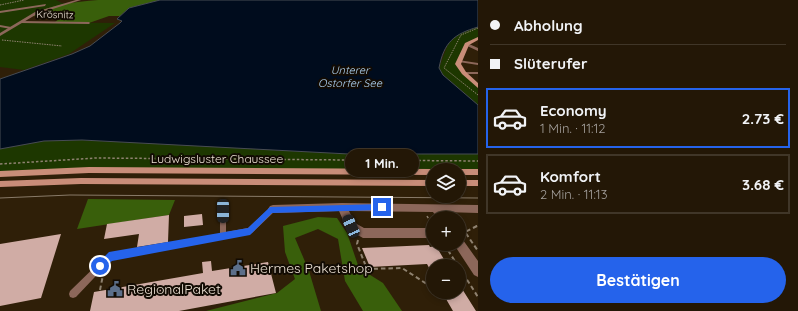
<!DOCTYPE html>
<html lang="de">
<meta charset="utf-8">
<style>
body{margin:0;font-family:Quicksand,sans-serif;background:#2f2414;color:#f1f3f6;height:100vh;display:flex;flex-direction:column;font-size:15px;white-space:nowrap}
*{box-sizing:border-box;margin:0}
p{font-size:13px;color:#a39f9b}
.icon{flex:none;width:22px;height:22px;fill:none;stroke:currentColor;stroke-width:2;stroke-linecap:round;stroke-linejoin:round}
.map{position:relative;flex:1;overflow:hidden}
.drawer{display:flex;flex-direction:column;background:#231706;width:320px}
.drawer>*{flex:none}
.top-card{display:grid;align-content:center;height:88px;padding:0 12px;background:#231706}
.buttons{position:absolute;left:426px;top:163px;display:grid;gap:8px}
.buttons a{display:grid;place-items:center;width:40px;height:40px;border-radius:50%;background:#231706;box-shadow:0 2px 6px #0003,0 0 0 1px #403628;font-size:20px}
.end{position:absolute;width:18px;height:18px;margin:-9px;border:5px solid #2563eb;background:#fff;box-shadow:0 0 0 2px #fff}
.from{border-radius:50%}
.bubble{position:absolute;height:28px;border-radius:14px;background:#231706;box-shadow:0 2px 6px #0003,0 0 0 1px #403628;font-size:13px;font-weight:700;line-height:28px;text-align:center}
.car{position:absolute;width:12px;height:24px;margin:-12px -6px;border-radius:5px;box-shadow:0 0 3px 1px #0007;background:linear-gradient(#222 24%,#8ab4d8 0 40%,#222 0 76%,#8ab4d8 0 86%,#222 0)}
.top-card b{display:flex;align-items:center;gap:14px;height:38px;font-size:15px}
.top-card b+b{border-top:1px solid #403628}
.top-card i{width:10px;height:10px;background:#f1f3f6}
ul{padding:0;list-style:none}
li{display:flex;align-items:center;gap:12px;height:60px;margin:0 8px 6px;padding:0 4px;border:2px solid #403628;border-radius:0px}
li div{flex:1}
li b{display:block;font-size:15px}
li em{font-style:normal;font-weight:700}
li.selected{border-color:#2563eb}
li>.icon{width:36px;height:36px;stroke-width:1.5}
.action{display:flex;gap:8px;margin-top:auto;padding:8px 12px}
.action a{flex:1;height:46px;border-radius:24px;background:#2563eb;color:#fff;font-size:16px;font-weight:700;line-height:46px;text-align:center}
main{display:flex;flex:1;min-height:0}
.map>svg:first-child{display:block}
.green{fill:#1d3700}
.forest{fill:#395f0b}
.water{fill:#000c1d;stroke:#474c54}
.building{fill:#d0aca5}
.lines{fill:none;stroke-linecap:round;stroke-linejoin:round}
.path-far2{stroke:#8f8270;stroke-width:1;stroke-dasharray:1.5 1;stroke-linecap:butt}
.path-far1{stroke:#8f8270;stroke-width:1.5;stroke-dasharray:2.5 2;stroke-linecap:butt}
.path{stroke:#8f8270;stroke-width:2;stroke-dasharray:4.5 3;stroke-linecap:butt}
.lane{fill:#8c675a;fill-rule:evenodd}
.street{fill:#8c675a;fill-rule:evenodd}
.secondary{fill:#c98d79;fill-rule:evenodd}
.tram{stroke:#897b69;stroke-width:1}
.route{fill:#2563eb}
.labels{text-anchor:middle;stroke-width:4;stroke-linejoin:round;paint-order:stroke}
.far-street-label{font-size:10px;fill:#ece1d4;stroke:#120b03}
.far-water-label{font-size:11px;font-style:italic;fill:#b0d4f4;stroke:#120b03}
.street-label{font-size:12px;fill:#ece1d4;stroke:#120b03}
.near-poi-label{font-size:14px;fill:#ece1d4;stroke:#120b03;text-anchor:start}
</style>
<main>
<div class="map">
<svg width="478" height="311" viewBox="0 0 478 311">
<rect width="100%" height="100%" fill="#2f1f08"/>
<g class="green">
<polygon points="0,0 56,0 62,3 67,3 36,13 22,22 115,23 69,54 24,70 0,67"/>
<polygon points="478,27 478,38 470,42 458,64 478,86 478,105 443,75 439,68 448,44 459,33"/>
<polygon points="82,140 349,154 478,154 478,172 459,170 89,170 0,174 0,149 44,141"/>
</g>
<g class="forest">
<path d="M98,0H160L129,8L120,16H109L89,23L55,22L62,17L30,16C51,4 74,2 98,0Z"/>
<polygon points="88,199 175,200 169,215 77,229"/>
<polygon points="318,217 337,218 347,233 359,268 383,283 402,311 363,311 345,281 338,239 318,229 295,238 309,271 321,311 206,311 277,293 295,279 285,252 283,226"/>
</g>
<path class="water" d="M160,0H478V27C454,34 444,42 439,68L443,75L478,105V154H349L82,140L44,141L0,149V79L72,54L90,46L120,23L122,21L117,19L129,8Z"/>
<g class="building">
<polygon points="202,214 203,225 184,227 184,216"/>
<polygon points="169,215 168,242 137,247 139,234 104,239 107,224"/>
<polygon points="61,234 41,298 0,306 0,244"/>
<polygon points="429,245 430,247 436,246 448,266 433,266 433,275 427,264 370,267 362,248"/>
<polygon points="211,261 212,271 268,262 276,293 179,311 90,311 94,292 203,273 202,262"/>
<polygon points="459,284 476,311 453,311 442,292 459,292"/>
</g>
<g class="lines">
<g class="path-far2">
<polyline points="0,5 24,0"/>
<polyline points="478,28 461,35 444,68 478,95"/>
<polyline points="2,40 62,46"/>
</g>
<g class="path-far1">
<polyline points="0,164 96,158 478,161"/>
<polyline points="427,216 431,223"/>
<polyline points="475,227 478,225"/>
</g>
<g class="path">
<polyline points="477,226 465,232 478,251"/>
<polyline points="358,240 357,244 367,269 402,268 433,288"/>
<polyline points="444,244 458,266"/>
<polyline points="459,267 478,297"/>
<polyline points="100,290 103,275"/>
</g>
<g class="lane">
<polygon points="20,21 89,22 90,23 89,24 21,23"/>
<polygon points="0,25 11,27 12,28 11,29 0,27"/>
<polygon points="458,60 478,63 478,65 459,62 458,62"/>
<rect x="463" y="72" width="15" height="2"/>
<polygon points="271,207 275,207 276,209 275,211 252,233 250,234 111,260 76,297 73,298 70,297 69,294 70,291 107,255 109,254 220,234 220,211 221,209 223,208 225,209 226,211 226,232 248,228"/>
</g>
<g class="street">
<polygon points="76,0 81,0 37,14 0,36 0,33 35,12"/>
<polygon points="46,4 45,6 0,13 0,11"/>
<polygon points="467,43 478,48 478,51 465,45 465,44"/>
<polygon points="342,203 478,205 478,213 444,212 447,218 437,218 433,212 349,211 355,223 364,228 433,228 433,238 363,238 347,229 339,211 273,213 270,212 268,209 270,206 273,205"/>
<polygon points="459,238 463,240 478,261 478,277 474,275 455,246 454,244 459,244"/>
</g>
<g class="secondary">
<polygon points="478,37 478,40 469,45 461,64 466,72 478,83 478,88 462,74 455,64 465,43"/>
<polygon points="89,167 433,169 436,170 433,170 433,175 89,173 0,177 0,171"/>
<polygon points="459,169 478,169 478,175 459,175 459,170 456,170"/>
<polygon points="81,178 433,180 433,186 81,184 0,187 0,181"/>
<rect x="459" y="180" width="19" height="6"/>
</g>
<polyline class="tram" points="0,198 70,195 478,198"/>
</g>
<polygon class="route" points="382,204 386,207 382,210 272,213 250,235 112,261 100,270 95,266 109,252 248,228 270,207"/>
<defs>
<symbol id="civic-bare" viewBox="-9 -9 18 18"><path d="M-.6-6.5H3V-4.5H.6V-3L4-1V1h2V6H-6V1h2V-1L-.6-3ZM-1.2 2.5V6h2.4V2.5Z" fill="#5c6f8a" stroke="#120b03" stroke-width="2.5" paint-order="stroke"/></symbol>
</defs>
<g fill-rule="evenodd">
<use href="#civic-bare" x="227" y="257" width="22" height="22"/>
<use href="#civic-bare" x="104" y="278" width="22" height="22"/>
</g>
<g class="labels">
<g class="far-street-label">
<text transform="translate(55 14) rotate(1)" y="4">Krösnitz</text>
</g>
<g class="far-water-label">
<text x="350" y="74">Unterer<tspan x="350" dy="13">Ostorfer See</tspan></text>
</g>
<g class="street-label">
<text x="217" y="163">Ludwigsluster Chaussee</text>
</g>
<g class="near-poi-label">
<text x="250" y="273">Hermes Paketshop</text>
<text x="127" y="294">RegionalPaket</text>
</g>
</g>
</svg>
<div class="buttons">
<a><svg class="icon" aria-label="layers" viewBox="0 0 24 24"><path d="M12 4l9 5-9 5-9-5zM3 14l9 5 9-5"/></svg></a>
<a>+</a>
<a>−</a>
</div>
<i class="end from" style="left:100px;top:266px"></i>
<i class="end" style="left:382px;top:207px"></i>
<div class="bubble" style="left:345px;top:149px;width:74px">1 Min.</div>
<i class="car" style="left:223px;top:211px;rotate:180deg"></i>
<i class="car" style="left:351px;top:226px;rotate:336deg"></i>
</div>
<section class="drawer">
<div class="top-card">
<b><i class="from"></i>Abholung</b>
<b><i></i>Slüterufer</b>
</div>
<ul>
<li class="selected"><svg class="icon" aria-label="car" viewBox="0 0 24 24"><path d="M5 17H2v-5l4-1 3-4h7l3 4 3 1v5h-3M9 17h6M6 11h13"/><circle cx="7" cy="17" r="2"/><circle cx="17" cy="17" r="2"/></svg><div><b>Economy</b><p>1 Min. · 11:12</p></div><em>2.73 €</em></li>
<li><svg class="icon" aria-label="car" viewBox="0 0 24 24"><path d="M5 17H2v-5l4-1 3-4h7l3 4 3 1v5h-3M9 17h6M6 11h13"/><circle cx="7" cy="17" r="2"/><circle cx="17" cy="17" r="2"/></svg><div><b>Komfort</b><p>2 Min. · 11:13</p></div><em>3.68 €</em></li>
</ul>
<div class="action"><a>Bestätigen</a></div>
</section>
</main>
